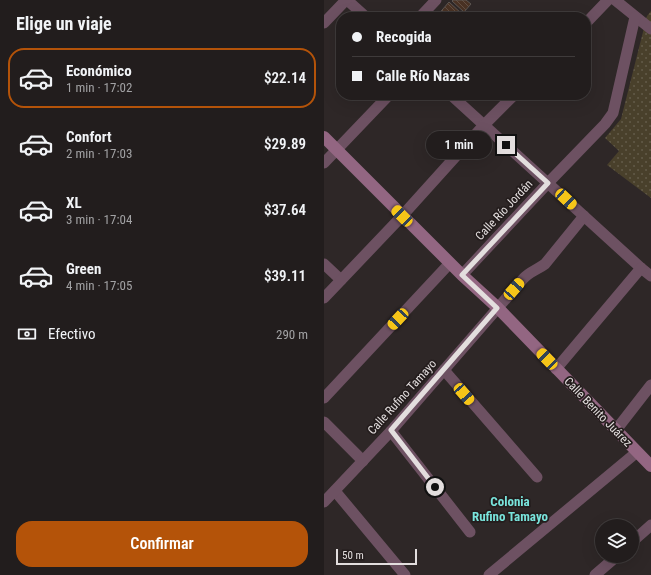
<!DOCTYPE html>
<html lang="es">
<meta charset="utf-8">
<style>
body{margin:0;font-family:"Roboto Condensed",sans-serif;background:#2e2a2a;color:#f1f3f6;height:100vh;display:flex;flex-direction:column;font-size:15px;white-space:nowrap}
*{box-sizing:border-box;margin:0}
p{font-size:13px;color:#a2a2a4}
.icon{flex:none;width:22px;height:22px;fill:none;stroke:currentColor;stroke-width:2;stroke-linecap:round;stroke-linejoin:round}
.map{position:relative;flex:1;overflow:hidden}
.details{display:flex;flex-direction:column;background:#221d1d;width:324px}
.details>*{flex:none}
.hud{position:absolute;left:12px;top:12px;width:255px;height:88px;border-radius:16px;box-shadow:0 4px 16px #0002,0 0 0 1px #3f3b3b;display:grid;align-content:center;height:88px;padding:0 16px;background:#221d1d}
.fabs{position:absolute;left:271px;top:519px;display:grid;gap:8px}
.fabs a{display:grid;place-items:center;width:44px;height:44px;border-radius:50%;background:#221d1d;box-shadow:0 4px 16px #0002,0 0 0 1px #3f3b3b;font-size:20px}
.scale{position:absolute;left:12px;bottom:10px;width:81px;box-sizing:border-box;padding-left:4px;border:2px solid #e3dede;border-top:0;font-size:11px;line-height:14px;white-space:nowrap;color:#e3dede;-webkit-text-stroke:3px #241d1d;paint-order:stroke}
.end{position:absolute;width:18px;height:18px;margin:-9px;border:5px solid #e3dede;background:#111;box-shadow:0 0 0 2px #111}
.from{border-radius:50%}
.bubble{position:absolute;height:28px;border-radius:14px;background:#221d1d;box-shadow:0 4px 16px #0002,0 0 0 1px #3f3b3b;font-size:13px;font-weight:600;line-height:28px;text-align:center}
.car{position:absolute;width:12px;height:24px;margin:-12px -6px;border-radius:5px;box-shadow:0 0 3px 1px #0007;background:linear-gradient(#f5c518 24%,#345 0 40%,#f5c518 0 76%,#345 0 86%,#f5c518 0)}
.hud b{display:flex;align-items:center;gap:14px;height:38px;font-size:15px}
.hud b+b{border-top:1px solid #3f3b3b}
.hud i{width:10px;height:10px;background:#f1f3f6}
ul{padding:0;list-style:none}
li{display:flex;align-items:center;gap:12px;height:60px;margin:0 8px 6px;padding:0 8px;border:2px solid transparent;border-radius:16px}
li div{flex:1}
li b{display:block;font-size:15px}
li em{font-style:normal;font-weight:600}
li.active{border-color:#b45309}
li>.icon{width:36px;height:36px;stroke-width:1.5}
h2{padding:0 16px;font-size:18px;line-height:48px}
.pay{display:flex;align-items:center;gap:10px;height:44px;padding:0 16px;font-size:15px}
.pay p{margin-inline-start:auto}
.cta{display:flex;gap:8px;margin-top:auto;padding:8px 16px}
.cta a{flex:1;height:46px;border-radius:16px;background:#b45309;color:#fff;font-size:16px;font-weight:600;line-height:46px;text-align:center}
main{display:flex;flex:1;min-height:0}
.map>svg:first-child{display:block}
.green{fill:url(#green-dots)}
.building{fill:url(#building-back-hatch);stroke:#5d5652}
.lines{fill:none;stroke-linecap:round;stroke-linejoin:round}
.street{stroke:#6d5162;stroke-width:11}
.secondary{stroke:#936682;stroke-width:12}
.route{stroke:#e3dede;stroke-width:5}
.labels{text-anchor:middle;stroke-width:3.5;stroke-linejoin:round;paint-order:stroke}
.street-label{font-size:12px;fill:#e3dede;stroke:#241d1d}
.neighbourhood-label{font-size:13px;font-weight:bold;fill:#79e4dc;stroke:#241d1d}
</style>
<main>
<section class="details">
<h2>Elige un viaje</h2>
<ul>
<li class="active"><svg class="icon" aria-label="car" viewBox="0 0 24 24"><path d="M5 17H2v-5l4-1 3-4h7l3 4 3 1v5h-3M9 17h6M6 11h13"/><circle cx="7" cy="17" r="2"/><circle cx="17" cy="17" r="2"/></svg><div><b>Económico</b><p>1 min · 17:02</p></div><em>$22.14</em></li>
<li><svg class="icon" aria-label="car" viewBox="0 0 24 24"><path d="M5 17H2v-5l4-1 3-4h7l3 4 3 1v5h-3M9 17h6M6 11h13"/><circle cx="7" cy="17" r="2"/><circle cx="17" cy="17" r="2"/></svg><div><b>Confort</b><p>2 min · 17:03</p></div><em>$29.89</em></li>
<li><svg class="icon" aria-label="car" viewBox="0 0 24 24"><path d="M5 17H2v-5l4-1 3-4h7l3 4 3 1v5h-3M9 17h6M6 11h13"/><circle cx="7" cy="17" r="2"/><circle cx="17" cy="17" r="2"/></svg><div><b>XL</b><p>3 min · 17:04</p></div><em>$37.64</em></li>
<li><svg class="icon" aria-label="car" viewBox="0 0 24 24"><path d="M5 17H2v-5l4-1 3-4h7l3 4 3 1v5h-3M9 17h6M6 11h13"/><circle cx="7" cy="17" r="2"/><circle cx="17" cy="17" r="2"/></svg><div><b>Green</b><p>4 min · 17:05</p></div><em>$39.11</em></li>
</ul>
<div class="pay"><svg class="icon" aria-label="cash" viewBox="0 0 24 24"><path d="M3 7h18v10H3z"/><circle cx="12" cy="12" r="2"/></svg>Efectivo<p>290 m</p></div>
<div class="cta"><a>Confirmar</a></div>
</section>
<div class="map">
<svg width="327" height="575" viewBox="0 0 327 575">
<defs>
<pattern id="green-dots" width="8" height="8" patternUnits="userSpaceOnUse"><rect width="8" height="8" fill="#49402b"/><path d="M2 2h.1M6 6h.1" fill="none" stroke="#635b49" stroke-width="1.8" stroke-linecap="round"/></pattern>
<pattern id="building-back-hatch" width="6" height="6" patternUnits="userSpaceOnUse"><rect width="6" height="6" fill="#4a3224"/><path d="M-1 5l2 2M0 0l6 6M5-1l2 2" fill="none" stroke="#644f43"/></pattern>
</defs>
<rect width="100%" height="100%" fill="#2e2727"/>
<polygon class="green" points="327,11 327,198 283,165 295,151 281,138 297,119 323,16"/>
<g class="building">
<polygon points="129,0 142,0 147,4 140,12 128,1"/>
<polygon points="125,2 138,14 135,17 112,17"/>
</g>
<g class="lines">
<g class="street">
<polyline points="23,0 42,17"/>
<polyline points="291,0 327,29"/>
<polyline points="96,17 112,0"/>
<polyline points="0,23 22,0"/>
<polyline points="262,23 284,0"/>
<polyline points="127,95 317,268 327,276"/>
<polyline points="0,163 65,95"/>
<polyline points="0,264 17,280"/>
<polyline points="138,275 224,183 281,124 289,113 292,100 311,17"/>
<polyline points="0,298 78,216 160,125 190,95"/>
<polyline points="232,369 317,268"/>
<polyline points="120,370 213,477"/>
<polyline points="0,398 126,263"/>
<polyline points="0,422 39,461"/>
<polyline points="292,430 327,385"/>
<polyline points="67,431 146,532"/>
<polyline points="11,491 81,575"/>
<path d="M0,502L67,431L199,279C205,272 213,270 221,264L260,216"/>
<polyline points="308,542 327,525"/>
<polyline points="165,575 313,452"/>
<polyline points="271,575 293,556"/>
</g>
<polyline class="secondary" points="0,137 138,275 173,307 327,466"/>
</g>
<g class="lines">
<polyline class="route" points="111,487 67,430 173,308 138,275 224,183 182,145"/>
</g>
<g class="labels">
<g class="street-label">
<text transform="translate(180 210) rotate(-47)" y="4">Calle Río Jordán</text>
<text transform="translate(78 397) rotate(-48)" y="4">Calle Rufino Tamayo</text>
<text transform="translate(274 412) rotate(46)" y="4">Calle Benito Juárez</text>
</g>
<g class="neighbourhood-label">
<text x="186" y="506">Colonia<tspan x="186" dy="15">Rufino Tamayo</tspan></text>
</g>
</g>
</svg>
<div class="fabs">
<a><svg class="icon" aria-label="layers" viewBox="0 0 24 24"><path d="M12 4l9 5-9 5-9-5zM3 14l9 5 9-5"/></svg></a>
</div>
<div class="scale">50 m</div>
<i class="end from" style="left:111px;top:487px"></i>
<i class="end" style="left:182px;top:145px"></i>
<div class="bubble" style="left:102px;top:131px;width:66px">1 min</div>
<i class="car" style="left:242px;top:199px;rotate:133deg"></i>
<i class="car" style="left:78px;top:216px;rotate:315deg"></i>
<i class="car" style="left:190px;top:289px;rotate:41deg"></i>
<i class="car" style="left:74px;top:319px;rotate:223deg"></i>
<i class="car" style="left:223px;top:359px;rotate:316deg"></i>
<i class="car" style="left:140px;top:394px;rotate:139deg"></i>
<div class="hud">
<b><i class="from"></i>Recogida</b>
<b><i></i>Calle Río Nazas</b>
</div>
</div>
</main>
